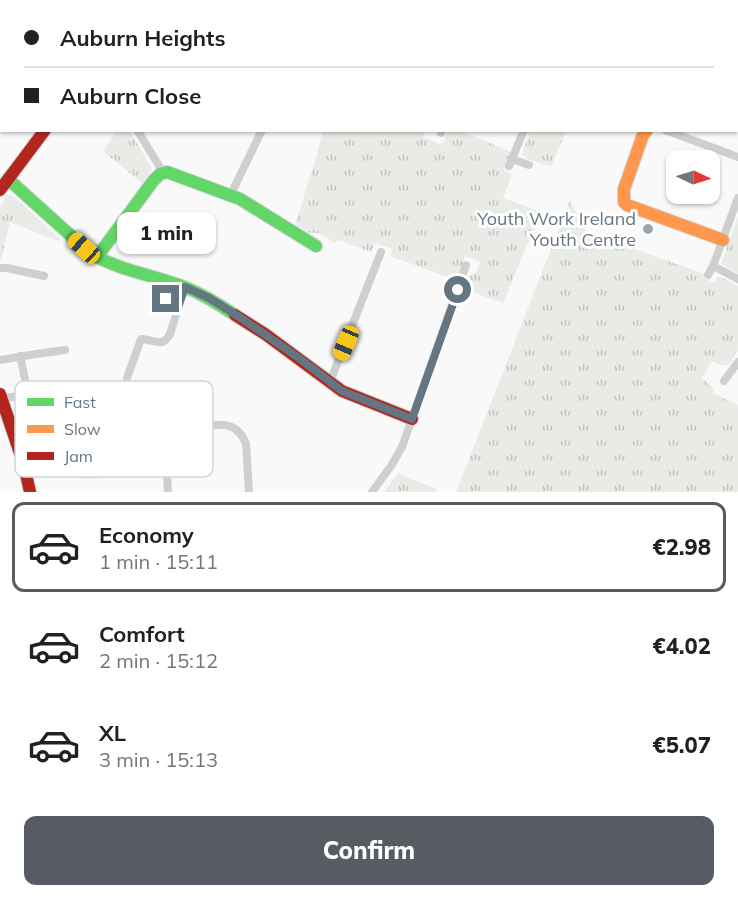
<!DOCTYPE html>
<meta charset="utf-8">
<style>
body{margin:0;font-family:Mulish,sans-serif;background:#f2f2f2;color:#202124;height:100vh;display:flex;flex-direction:column;font-size:22px;white-space:nowrap}
*{box-sizing:border-box;margin:0}
p{font-size:20px;color:#757577}
.icon{flex:none;width:33px;height:33px;fill:none;stroke:currentColor;stroke-width:2;stroke-linecap:round;stroke-linejoin:round}
.map{position:relative;height:492px;overflow:hidden}
.sheet{display:flex;flex-direction:column;background:#fff;flex:1}
.sheet>*{flex:none}
.guide{position:absolute;left:0px;top:0px;width:738px;height:132px;box-shadow:0 2px 4px #0004;display:grid;align-content:center;height:132px;padding:0 24px;background:#fff}
.needle{width:39px;rotate:94deg}
.fabs{position:absolute;left:666px;top:150px;display:grid;gap:12px}
.fabs a{display:grid;place-items:center;width:54px;height:54px;border-radius:12px;background:#fff;box-shadow:0 2px 4px #0004;font-size:30px}
.end{position:absolute;width:27px;height:27px;margin:-14px;border:8px solid #657683;background:#fff;box-shadow:0 0 0 3px #fff}
.from{border-radius:50%}
.bubble{position:absolute;height:42px;border-radius:12px;background:#fff;box-shadow:0 2px 4px #0004;font-size:20px;font-weight:800;line-height:42px;text-align:center}
.car{position:absolute;width:18px;height:36px;margin:-18px -9px;border-radius:8px;box-shadow:0 0 4px 2px #0007;background:linear-gradient(#f5c518 24%,#345 0 40%,#f5c518 0 76%,#345 0 86%,#f5c518 0)}
.guide b{display:flex;align-items:center;gap:21px;height:57px;font-size:22px}
.guide b+b{border-top:2px solid #e0e0e0}
.guide i{width:15px;height:15px;background:#202124}
ul{padding:10px 0 0;list-style:none}
li{display:flex;align-items:center;gap:18px;height:90px;margin:0 12px 9px;padding:0 12px;border:3px solid transparent;border-radius:12px}
li div{flex:1}
li b{display:block;font-size:22px}
li em{font-style:normal;font-weight:800}
li.selected{border-color:#565c61}
li>.icon{width:54px;height:54px;stroke-width:1.5}
.action{display:flex;gap:12px;margin-top:auto;padding:12px 24px}
.action a{flex:1;height:69px;border-radius:12px;background:#565c61;color:#fff;font-size:24px;font-weight:800;line-height:69px;text-align:center}
.map>svg:first-child{display:block}
.grass{fill:url(#grass-tufts)}
.lines{fill:none;stroke-linecap:round;stroke-linejoin:round}
.fast-casing{stroke:#d5d6d7;stroke-width:14}
.slow-casing{stroke:#d5d6d7;stroke-width:14}
.jam-casing{stroke:#d5d6d7;stroke-width:14}
.street{stroke:#cecfd0;stroke-width:8}
.fast{stroke:#63d668;stroke-width:12}
.slow{stroke:#ff974d;stroke-width:12}
.jam{stroke:#b3261e;stroke-width:12}
.route{stroke:#657683;stroke-width:8}
.poi-dot{fill:#99a4ac;stroke:#fff;stroke-width:2}
.labels{text-anchor:middle;stroke-width:6;stroke-linejoin:round;paint-order:stroke}
.poi-label{font-size:18px;fill:#657683;stroke:#fff;text-anchor:end}
.key{fill:#fff;stroke:#d1d6da;stroke-width:1.5}
.key-label{font-size:16px;fill:#657683}
</style>
<div class="map">
<svg width="738" height="492" viewBox="0 0 738 492">
<defs>
<pattern id="grass-tufts" width="24" height="20" patternUnits="userSpaceOnUse" patternTransform="scale(1.5)"><rect width="24" height="20" fill="#e8ebe6"/><path d="M3 7l-1-3M5 7V3M7 7l1-3M15 17l-1-3M17 17v-4M19 17l1-3" fill="none" stroke="#c0c3c0"/></pattern>
</defs>
<rect width="100%" height="100%" fill="#f9f9f9"/>
<g class="grass">
<path d="M323,130L426,131L423,137L442,145L448,131H461L511,152L503,170L512,174L503,198L541,212L503,303L463,289C466,281 466,274 476,273L480,262L465,256L456,280L390,256L393,249L375,243L371,252L338,240L335,243L318,233H310L295,224L316,159Z"/>
<polygon points="530,130 566,131 551,167 527,159 522,154"/>
<polygon points="117,131 130,131 151,167 152,170 142,183 103,151"/>
<polygon points="7,195 13,196 60,239 58,241 10,222 1,261 0,261 0,206"/>
<path d="M570,201L586,232L702,273L705,275L704,278L714,283L717,277H720L738,286V351L729,364C722,367 717,364 712,361L702,378L714,389L713,393L738,405V492H456Z"/>
<polygon points="738,216 738,274 721,264"/>
<polygon points="120,396 150,410 173,439 164,457 162,475 83,479 69,403"/>
<polygon points="398,473 436,489 435,492 384,492"/>
</g>
<g class="lines">
<defs>
<g id="fast">
<polyline points="110,2 111,0"/>
<path d="M8,179L90,253C120,271 154,275 187,288C204,295 220,305 235,315"/>
<polyline points="97,257 153,181 160,174 167,172 240,199 316,246"/>
</g>
<polyline id="slow" points="647,130 643,135 624,189 624,202 627,205 723,240"/>
<g id="jam">
<polyline points="0,190 45,130"/>
<polyline points="235,315 265,334 342,391 412,419"/>
<polyline points="0,394 24,465 30,492"/>
</g>
</defs>
<use href="#fast" class="fast-casing"/>
<use href="#slow" class="slow-casing"/>
<use href="#jam" class="jam-casing"/>
<g class="street">
<polyline points="6,0 8,2"/>
<polyline points="146,0 149,2"/>
<polyline points="211,2 212,0"/>
<polyline points="493,2 494,0"/>
<polyline points="569,2 569,0"/>
<polyline points="736,64 738,64"/>
<polyline points="137,130 163,172"/>
<polyline points="665,130 738,157"/>
<polyline points="441,133 442,130"/>
<polyline points="512,159 529,165"/>
<polyline points="509,166 524,130"/>
<polyline points="231,194 262,130"/>
<polyline points="738,198 713,266 738,279"/>
<polyline points="0,268 7,268 44,276"/>
<polyline points="708,275 713,266"/>
<polyline points="166,299 179,304"/>
<polyline points="20,356 25,379"/>
<polyline points="0,360 36,354 65,350"/>
<path d="M127,378L141,339C154,339 162,349 170,334L185,287"/>
<polyline points="724,381 738,362"/>
<polyline points="330,382 381,252"/>
<polyline points="1,399 28,394"/>
<path d="M168,492C167,479 166,456 175,445C178,441 186,437 191,434C212,422 236,418 246,444L249,492"/>
<polyline points="372,492 391,466 402,447 466,265"/>
</g>
<use href="#fast" class="fast"/>
<use href="#slow" class="slow"/>
<use href="#jam" class="jam"/>
</g>
<g class="lines">
<polyline class="route" points="166,299 179,304 185,287 209,298 241,318 299,358 342,391 412,419 458,290"/>
</g>
<circle class="poi-dot" cx="648" cy="229" r="6"/>
<g class="labels">
<g class="poi-label">
<text x="636" y="225">Youth Work Ireland<tspan x="636" dy="21">Youth Centre</tspan></text>
</g>
</g>
<rect x="15" y="381" width="198" height="96" rx="9" class="key"/>
<rect x="27" y="398" width="27" height="8" fill="#63d668"/>
<rect x="27" y="425" width="27" height="8" fill="#ff974d"/>
<rect x="27" y="452" width="27" height="8" fill="#b3261e"/>
<g class="key-label">
<text x="64" y="408">Fast</text>
<text x="64" y="435">Slow</text>
<text x="64" y="462">Jam</text>
</g>
</svg>
<div class="fabs">
<a><svg class="needle" viewBox="-14 -14 28 28"><path d="M0-13l5 13h-10z" fill="#e53935"/><path d="M0 13l5-13h-10z" fill="#757577"/></svg></a>
</div>
<i class="end from" style="left:458px;top:290px"></i>
<i class="end" style="left:166px;top:299px"></i>
<div class="bubble" style="left:117px;top:212px;width:99px">1 min</div>
<i class="car" style="left:84px;top:248px;rotate:312deg"></i>
<i class="car" style="left:346px;top:343px;rotate:203deg"></i>
<div class="guide">
<b><i class="from"></i>Auburn Heights</b>
<b><i></i>Auburn Close</b>
</div>
</div>
<section class="sheet">
<ul>
<li class="selected"><svg class="icon" aria-label="car" viewBox="0 0 24 24"><path d="M5 17H2v-5l4-1 3-4h7l3 4 3 1v5h-3M9 17h6M6 11h13"/><circle cx="7" cy="17" r="2"/><circle cx="17" cy="17" r="2"/></svg><div><b>Economy</b><p>1 min · 15:11</p></div><em>€2.98</em></li>
<li><svg class="icon" aria-label="car" viewBox="0 0 24 24"><path d="M5 17H2v-5l4-1 3-4h7l3 4 3 1v5h-3M9 17h6M6 11h13"/><circle cx="7" cy="17" r="2"/><circle cx="17" cy="17" r="2"/></svg><div><b>Comfort</b><p>2 min · 15:12</p></div><em>€4.02</em></li>
<li><svg class="icon" aria-label="car" viewBox="0 0 24 24"><path d="M5 17H2v-5l4-1 3-4h7l3 4 3 1v5h-3M9 17h6M6 11h13"/><circle cx="7" cy="17" r="2"/><circle cx="17" cy="17" r="2"/></svg><div><b>XL</b><p>3 min · 15:13</p></div><em>€5.07</em></li>
</ul>
<div class="action"><a>Confirm</a></div>
</section>
